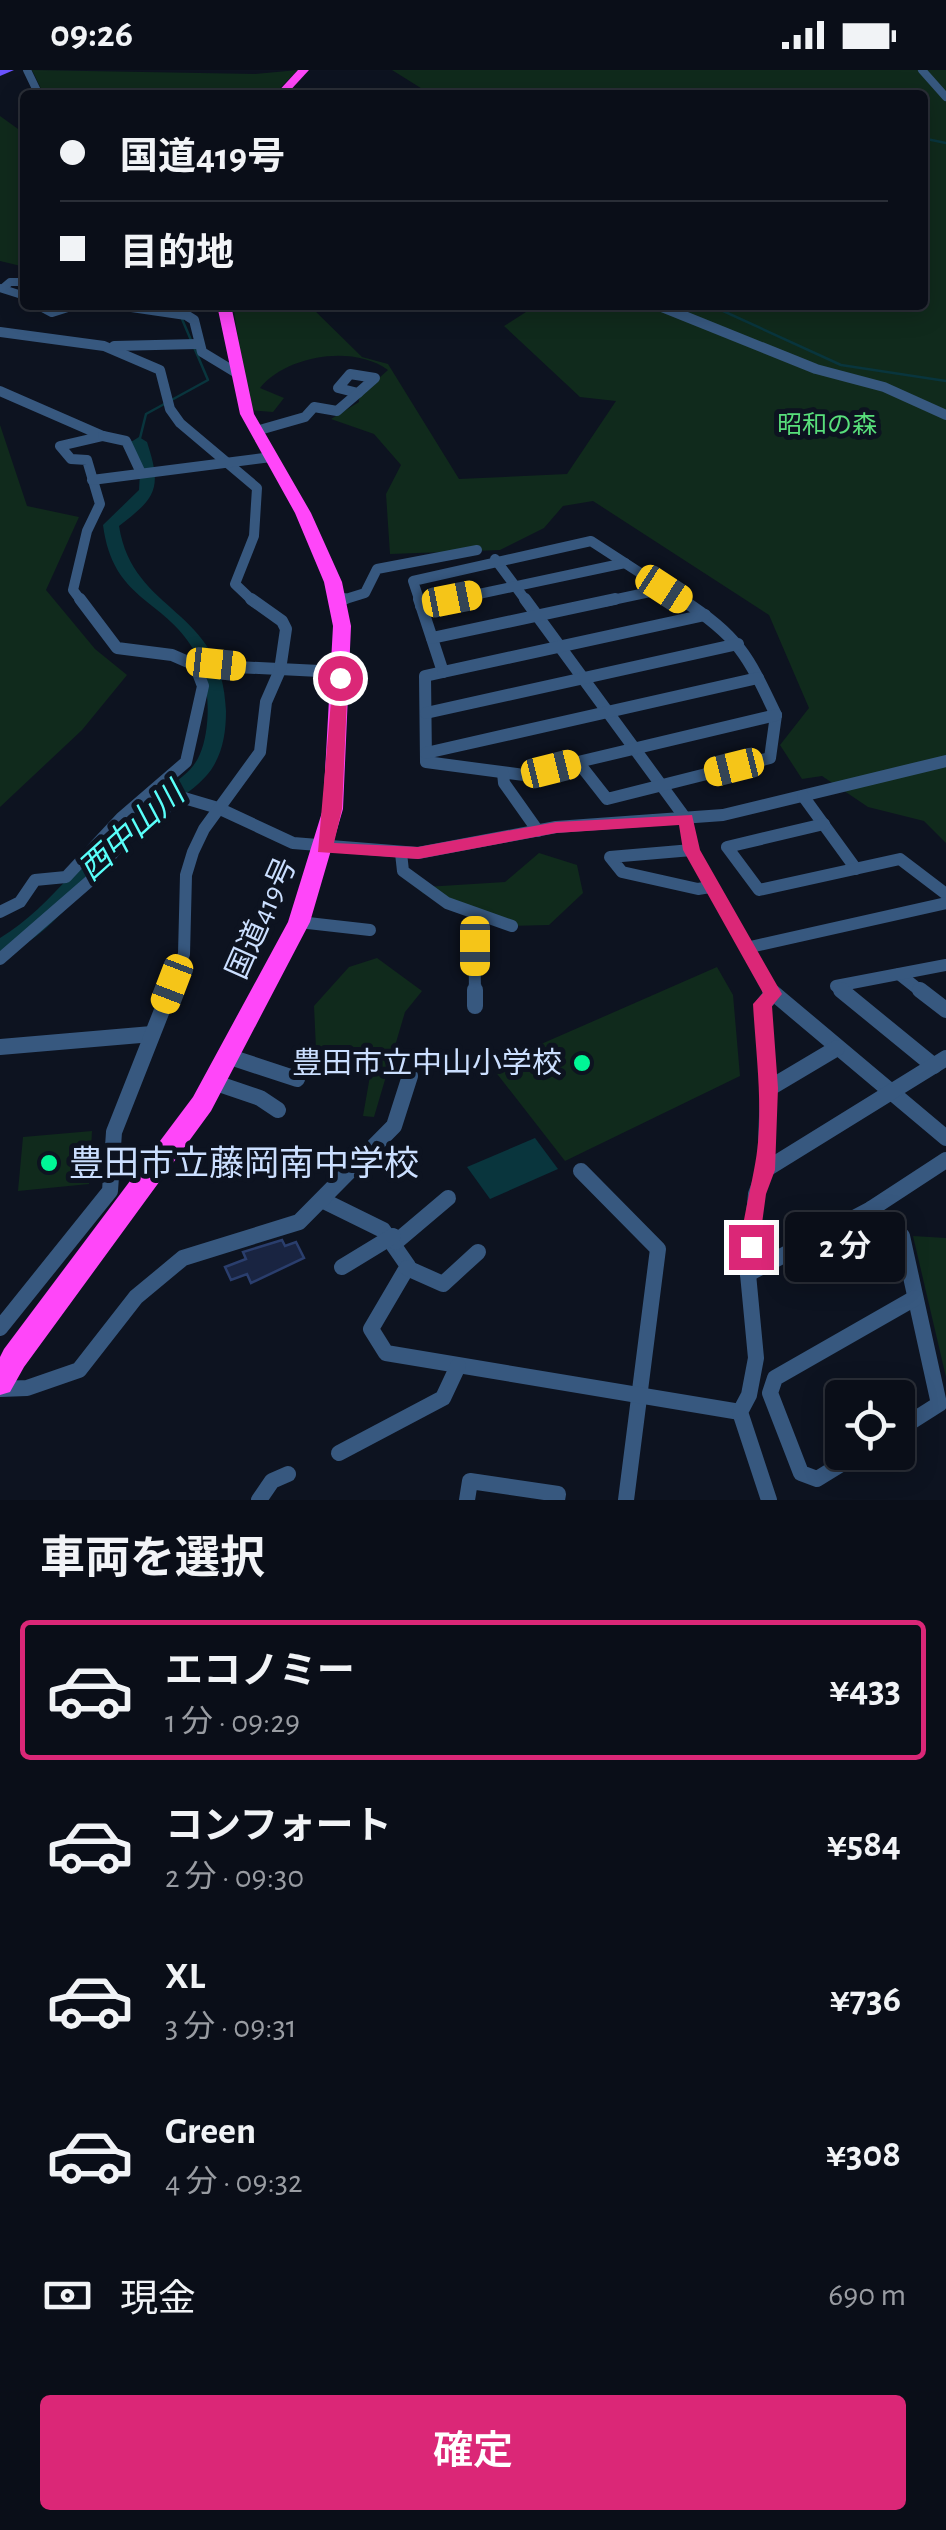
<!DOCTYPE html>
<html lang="ja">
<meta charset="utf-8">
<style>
body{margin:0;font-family:"Alegreya Sans","Noto Sans JP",sans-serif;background:#131721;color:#f1f3f6;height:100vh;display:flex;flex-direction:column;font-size:38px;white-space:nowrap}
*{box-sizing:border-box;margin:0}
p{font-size:32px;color:#999ca2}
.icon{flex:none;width:55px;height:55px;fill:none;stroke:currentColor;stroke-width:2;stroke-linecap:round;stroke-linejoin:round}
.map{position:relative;height:1430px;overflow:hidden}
.side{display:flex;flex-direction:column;background:#0a0e18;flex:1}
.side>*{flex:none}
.hud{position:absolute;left:20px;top:20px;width:908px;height:220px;border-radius:10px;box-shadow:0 5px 25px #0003,0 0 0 2px #2a2e37;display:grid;align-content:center;height:220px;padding:0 40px;background:#0a0e18}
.controls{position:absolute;left:825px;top:1310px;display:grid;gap:20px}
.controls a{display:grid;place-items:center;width:90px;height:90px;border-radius:10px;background:#0a0e18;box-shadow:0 5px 25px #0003,0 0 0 2px #2a2e37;font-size:50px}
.end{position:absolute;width:45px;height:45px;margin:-22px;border:12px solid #db2777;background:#fff;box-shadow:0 0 0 5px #fff}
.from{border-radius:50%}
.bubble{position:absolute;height:70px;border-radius:10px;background:#0a0e18;box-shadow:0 5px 25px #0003,0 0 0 2px #2a2e37;font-size:32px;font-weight:600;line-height:70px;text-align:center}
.car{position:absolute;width:30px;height:60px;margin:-30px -15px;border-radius:12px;box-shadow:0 0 8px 2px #0007;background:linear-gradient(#f5c518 24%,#345 0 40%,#f5c518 0 76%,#345 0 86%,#f5c518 0)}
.hud b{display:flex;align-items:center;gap:35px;height:95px;font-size:38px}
.hud b+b{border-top:2px solid #2a2e37}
.hud i{width:25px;height:25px;background:#f1f3f6}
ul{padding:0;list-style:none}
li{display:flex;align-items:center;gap:30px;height:140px;margin:0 20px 15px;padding:0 20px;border:5px solid transparent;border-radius:10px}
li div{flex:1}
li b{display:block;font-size:38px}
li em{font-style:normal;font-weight:600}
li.current{border-color:#db2777}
li>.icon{width:90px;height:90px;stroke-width:1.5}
h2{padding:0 40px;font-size:45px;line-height:120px}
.pay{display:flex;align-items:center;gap:25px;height:110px;padding:0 40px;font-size:38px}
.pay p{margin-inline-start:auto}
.action{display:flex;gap:20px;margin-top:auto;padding:20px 40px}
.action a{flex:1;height:115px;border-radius:10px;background:#db2777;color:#fff;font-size:40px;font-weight:600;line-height:115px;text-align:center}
.status{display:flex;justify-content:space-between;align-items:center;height:70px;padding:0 50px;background:#0a0e18;direction:ltr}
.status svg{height:28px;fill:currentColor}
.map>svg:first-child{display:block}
.green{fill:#102a1c}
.water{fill:#09353d}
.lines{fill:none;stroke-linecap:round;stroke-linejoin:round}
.stream{stroke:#09353d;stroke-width:2.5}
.river{fill:#09353d;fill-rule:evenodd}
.building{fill:#192441;stroke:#2a3e6d;stroke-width:2.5}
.minor-far3{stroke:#37587f;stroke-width:8}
.minor-far2{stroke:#37587f;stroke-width:10}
.minor-far1{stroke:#37587f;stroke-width:12}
.minor{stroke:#37587f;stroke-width:16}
.major{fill:#6a52ff;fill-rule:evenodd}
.highway{fill:#ff46f9;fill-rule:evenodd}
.route{fill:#db2777}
.poi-dot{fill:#00f696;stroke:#0d1320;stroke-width:4}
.labels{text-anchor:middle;stroke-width:10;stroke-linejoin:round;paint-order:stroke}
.far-park-label{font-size:25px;fill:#58df7b;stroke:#0d1320}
.street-label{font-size:30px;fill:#cbdfff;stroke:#0d1320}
.poi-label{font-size:30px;fill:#cbdfff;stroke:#0d1320;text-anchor:end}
.water-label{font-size:32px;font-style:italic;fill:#59fffa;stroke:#0d1320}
.near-poi-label{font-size:35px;fill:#cbdfff;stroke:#0d1320;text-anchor:start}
</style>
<div class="status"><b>09:26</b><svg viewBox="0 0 49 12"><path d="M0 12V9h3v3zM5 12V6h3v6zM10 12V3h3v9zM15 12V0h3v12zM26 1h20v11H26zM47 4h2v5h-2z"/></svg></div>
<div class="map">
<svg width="946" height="1430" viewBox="0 0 946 1430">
<rect width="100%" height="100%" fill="#0d1320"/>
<g class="green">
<polygon points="32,0 255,4 298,0 273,25 44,25"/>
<path d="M392,0H946V773L924,751L868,737L822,706L802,709L780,675L809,638L769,545L593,431L563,436L544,458L500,480L390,484L386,424L401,395L374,364L331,349L359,332V326L388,300C352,274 286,286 260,318L284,328L273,342L249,340L233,235H309L362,287L388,294L459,409L567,404L616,331L580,327L504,256L526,242L518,235H660L685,244L707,235H922V25H432Z"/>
<polygon points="0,46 25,64 25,197 0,191"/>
<polygon points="0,355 27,436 79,447 46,520 95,579 127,605 82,660 0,737"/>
<polygon points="539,783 577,795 583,823 549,855 503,856 468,838 422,823 425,817 505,812"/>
<polygon points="377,888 422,921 405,942 374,1047 363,1046 370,1006 316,979 314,936 349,897"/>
<polygon points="717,897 733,925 740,1006 565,1091 491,996"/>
<polygon points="92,1061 89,1114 18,1121 23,1067"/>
<polygon points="913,1166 946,1168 946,1307"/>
</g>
<polygon class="water" points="535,1068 558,1099 490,1129 467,1097"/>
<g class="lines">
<g class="stream">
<polyline points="763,21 772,25"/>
<polyline points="922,68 946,73"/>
<polyline points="710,235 841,295 946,311"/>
<polyline points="129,373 139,372 146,344 208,310 182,249"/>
</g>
<path class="river" d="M139,367L147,372C162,418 157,427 119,456C133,545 223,537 226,641C226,662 223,682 211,700C192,726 153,742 128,767C93,804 50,871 0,886V868C55,835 88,777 137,737C158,719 189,711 200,684C212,655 210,607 194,580C162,527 113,531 103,455L139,420L140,402L131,372Z"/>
</g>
<polygon class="building" points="282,1170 285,1176 296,1172 304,1188 251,1213 247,1204 231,1210 225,1197 246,1189 243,1182"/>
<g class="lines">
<g class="minor-far3">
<polyline points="27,0 39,25"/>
<polyline points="922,0 946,27"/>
<polyline points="0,218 25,226"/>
<polyline points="3,218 10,212 25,212"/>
</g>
<g class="minor-far2">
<polyline points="39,235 52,242 74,235"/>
<polyline points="118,235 186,245 194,250 202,282 235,302"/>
<polyline points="657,235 816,299 884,317 946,345"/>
<polyline points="0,262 104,276 160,300 170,339 180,353 257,418 254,466 235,514 254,532"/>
<polyline points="114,276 197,274"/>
<polygon points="350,304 375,308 358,323 338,318"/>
<polyline points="0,321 103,366 60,376 71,389 87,390 100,434 87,461 73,520 82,532"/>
<polyline points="256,361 305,347 314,337 337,341 358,323"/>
<polyline points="103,366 126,371 141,403"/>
<polyline points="92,410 271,387"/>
<polyline points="495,489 527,532"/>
<polyline points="336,532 365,523 377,499 477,480"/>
<polyline points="420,532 413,511 591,471 685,532"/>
<polyline points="441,532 625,493"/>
<polyline points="603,532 664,519"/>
</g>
<g class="minor-far1">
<polyline points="80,529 117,578 172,585 195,595 340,602"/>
<polyline points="419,529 443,602 425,606 426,692 524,705 578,692"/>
<polyline points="525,529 686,749 692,780 771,923"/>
<path d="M681,529C739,567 747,584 776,645"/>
<polyline points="336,532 344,529"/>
<polyline points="421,536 452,529"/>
<polyline points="432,568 615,529"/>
<polyline points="443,602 705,545"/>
<polyline points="426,643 738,574"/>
<polyline points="426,683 758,608"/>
<polyline points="578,692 607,729 770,688 776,645"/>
<polyline points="578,692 776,645"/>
<polyline points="503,703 504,713 538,761"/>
<polyline points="157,720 218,738 293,773 418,783 556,757 723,745 946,691"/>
<polyline points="803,726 856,799"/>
<polyline points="824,754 727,777 759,820 900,789 946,824"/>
<polyline points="692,780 610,787 622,802 698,819 710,817"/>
<polyline points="401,783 403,801 447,833 512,856"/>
<polyline points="0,842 20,832 35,810 66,807 121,748 186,692 203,616 195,595"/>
<polyline points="474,846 475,923"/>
<polyline points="299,852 370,860"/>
<polyline points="746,878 946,833"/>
<polyline points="0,889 92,809 129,763 181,728"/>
<polyline points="899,904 923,923"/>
<polyline points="169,923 184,884 186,805 193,782 204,759 260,682 266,632 280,600 286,559 282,551 251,529"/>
<polyline points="844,923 836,916 946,895"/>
</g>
<g class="minor">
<polyline points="475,920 475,936"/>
<polyline points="770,920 946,1068"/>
<polyline points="841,920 934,996"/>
<polyline points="920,920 946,940"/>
<polyline points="0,977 152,964"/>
<polyline points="227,986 297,1009"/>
<polyline points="213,1012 260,1028 278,1040"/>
<polyline points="768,1019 837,978"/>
<polyline points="765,1100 946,988"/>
<polyline points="581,1101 658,1179 626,1430"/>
<polyline points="324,1131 383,1160 408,1196 371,1259 386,1283 740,1342"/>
<polyline points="871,1139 902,1166 939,1334 898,1360"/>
<polyline points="396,1172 448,1128"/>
<polyline points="342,1197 393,1166"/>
<polyline points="407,1198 443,1214 478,1182"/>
<polyline points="748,1204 871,1139 946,1090"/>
<polyline points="0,1258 110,1121 114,1062 170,920"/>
<polyline points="0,1319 27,1318 79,1300 136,1227 183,1188 299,1152 394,1056 410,1006"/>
<polyline points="861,1382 817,1409 801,1403 770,1323 775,1308 915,1228"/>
<polyline points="339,1383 443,1328 458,1296"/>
<polyline points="259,1430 272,1411 288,1404"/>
<polyline points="467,1430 470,1411 558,1424 557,1430"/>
<polyline points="769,1430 740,1342 749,1325 756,1288 748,1204 756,1124 765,1100 768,1019 763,935 772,924"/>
</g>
<polygon class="major" points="0,0 14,0 0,6"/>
<g class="highway">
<polygon points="298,0 309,0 286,25 275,25"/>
<polygon points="217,235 231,235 254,344 311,443 342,512 351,556 343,739 310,852 211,1041 24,1297 10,1322 0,1325 0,1287 4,1279 193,1027 288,852 323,739 333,556 324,512 295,443 240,344"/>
</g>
</g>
<path class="route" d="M340,603L348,608L342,739L334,773L418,777L556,752L692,745L700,780L782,924L772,936L778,1018L775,1100L766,1124L758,1183H743L740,1177C743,1150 749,1126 754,1100C765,1048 756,987 753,934L763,923L683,780L679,755L556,763L418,789L318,782L333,608Z"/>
<g class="poi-dot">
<circle cx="582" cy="993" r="10"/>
<circle cx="49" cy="1093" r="10"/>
</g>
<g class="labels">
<g class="far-park-label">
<text x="827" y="363">昭和の森</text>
</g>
<g class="street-label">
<text transform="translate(261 848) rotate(-66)" y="10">国道419号</text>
</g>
<g class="poi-label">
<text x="562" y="1003">豊田市立中山小学校</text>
</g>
<g class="water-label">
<text transform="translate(131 761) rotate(-42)" y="11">西中山川</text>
</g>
<g class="near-poi-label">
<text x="69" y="1105">豊田市立藤岡南中学校</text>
</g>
</g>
</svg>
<div class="controls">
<a><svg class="icon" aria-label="locate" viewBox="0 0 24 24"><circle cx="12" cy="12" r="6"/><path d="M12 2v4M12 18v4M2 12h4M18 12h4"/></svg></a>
</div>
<i class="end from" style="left:340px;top:608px"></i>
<i class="end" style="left:751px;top:1177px"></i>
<div class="bubble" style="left:785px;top:1142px;width:120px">2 分</div>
<i class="car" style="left:664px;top:519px;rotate:123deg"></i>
<i class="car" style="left:452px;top:529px;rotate:79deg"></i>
<i class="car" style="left:216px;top:594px;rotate:96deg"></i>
<i class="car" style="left:734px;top:697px;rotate:256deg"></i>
<i class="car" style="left:551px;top:699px;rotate:76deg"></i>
<i class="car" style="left:475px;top:876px;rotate:180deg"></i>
<i class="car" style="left:172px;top:914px;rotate:201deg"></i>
<div class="hud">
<b><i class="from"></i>国道419号</b>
<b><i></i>目的地</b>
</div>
</div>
<section class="side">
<h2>車両を選択</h2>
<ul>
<li class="current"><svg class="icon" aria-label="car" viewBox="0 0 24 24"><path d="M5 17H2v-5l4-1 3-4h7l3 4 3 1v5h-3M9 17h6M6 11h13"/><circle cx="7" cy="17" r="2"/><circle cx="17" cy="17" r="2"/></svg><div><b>エコノミー</b><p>1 分 · 09:29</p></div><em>¥433</em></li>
<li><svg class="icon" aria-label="car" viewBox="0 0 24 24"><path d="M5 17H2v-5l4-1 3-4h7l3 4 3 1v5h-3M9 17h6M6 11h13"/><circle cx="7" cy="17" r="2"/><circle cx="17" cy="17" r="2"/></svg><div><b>コンフォート</b><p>2 分 · 09:30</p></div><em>¥584</em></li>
<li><svg class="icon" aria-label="car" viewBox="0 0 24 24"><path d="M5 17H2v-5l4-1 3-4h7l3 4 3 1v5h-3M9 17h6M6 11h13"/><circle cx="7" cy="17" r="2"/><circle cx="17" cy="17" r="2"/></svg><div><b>XL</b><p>3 分 · 09:31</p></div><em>¥736</em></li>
<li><svg class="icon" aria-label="car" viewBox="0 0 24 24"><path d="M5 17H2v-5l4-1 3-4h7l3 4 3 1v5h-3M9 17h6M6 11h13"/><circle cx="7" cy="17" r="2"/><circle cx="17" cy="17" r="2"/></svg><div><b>Green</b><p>4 分 · 09:32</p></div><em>¥308</em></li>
</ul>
<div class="pay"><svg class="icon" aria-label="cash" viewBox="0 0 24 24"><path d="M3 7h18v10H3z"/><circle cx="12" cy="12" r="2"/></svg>現金<p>690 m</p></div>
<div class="action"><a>確定</a></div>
</section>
